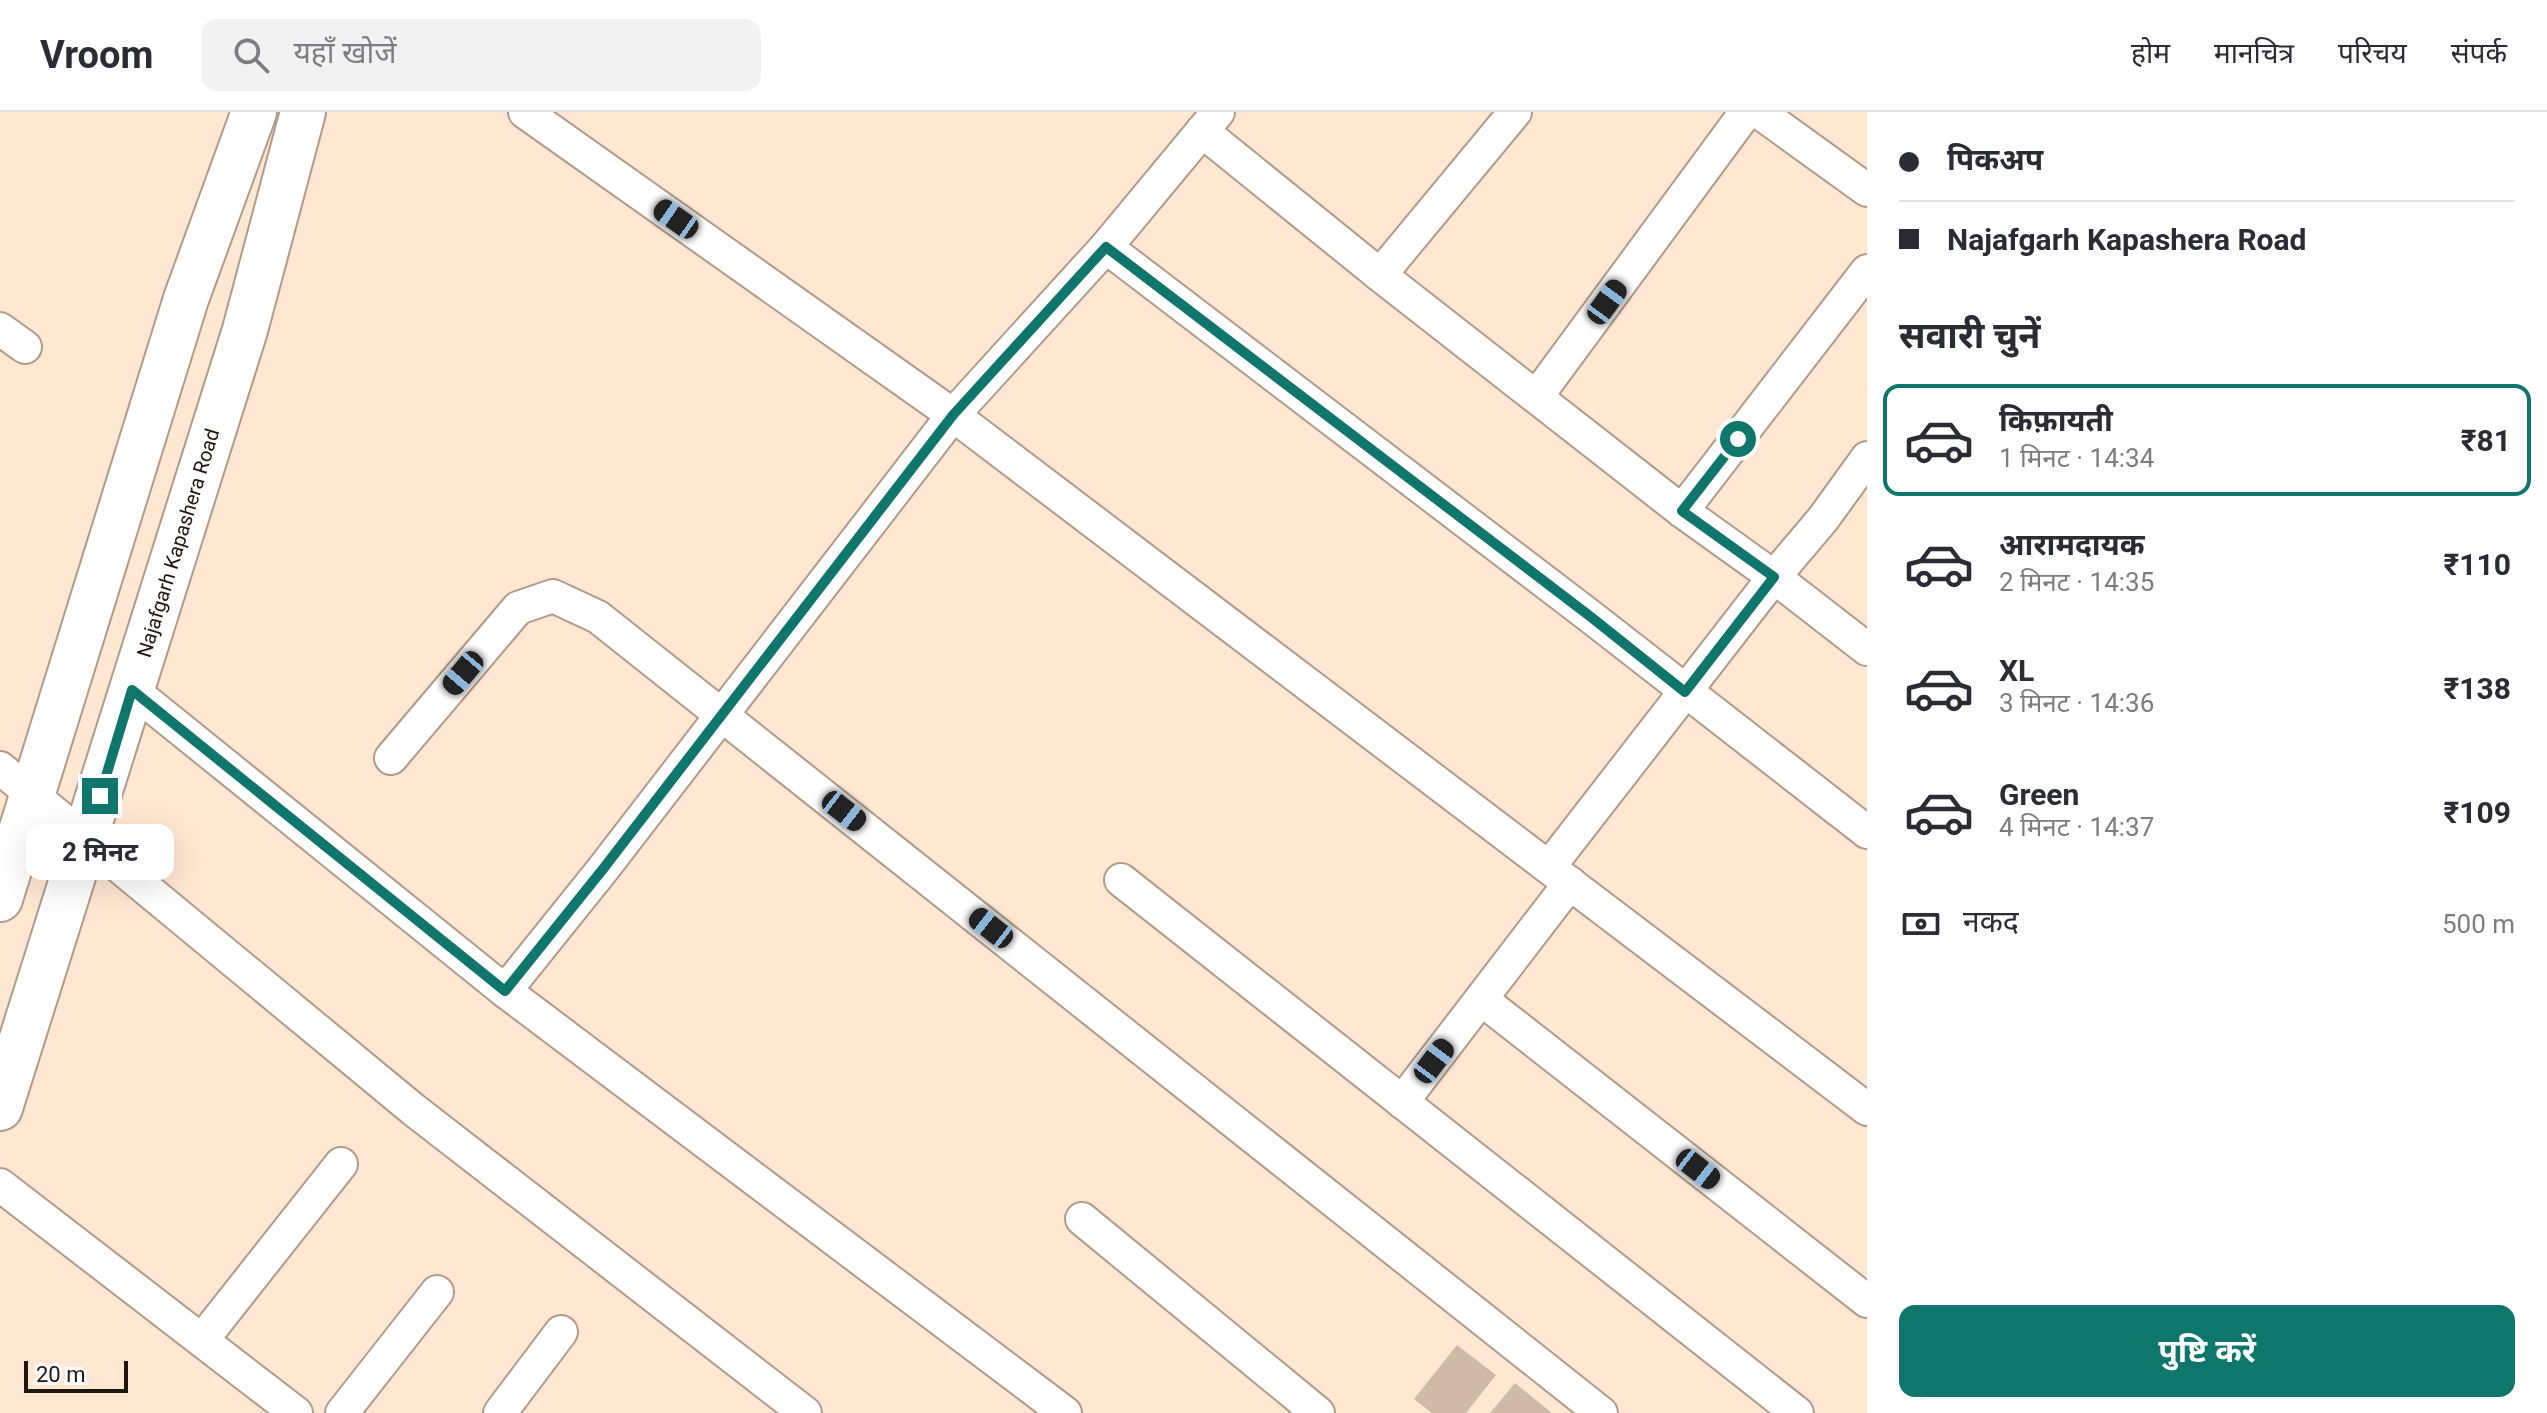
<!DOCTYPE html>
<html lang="hi">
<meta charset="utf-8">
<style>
body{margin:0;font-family:Roboto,"Noto Sans Devanagari",sans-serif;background:#f2f2f3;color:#2b2b33;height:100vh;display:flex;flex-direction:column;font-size:30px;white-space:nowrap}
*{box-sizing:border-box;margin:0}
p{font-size:26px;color:#7c7c81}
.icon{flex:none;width:44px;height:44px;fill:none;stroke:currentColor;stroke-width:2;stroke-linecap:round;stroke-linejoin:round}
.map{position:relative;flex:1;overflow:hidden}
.details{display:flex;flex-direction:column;background:#fff;width:680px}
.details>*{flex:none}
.banner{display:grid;align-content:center;height:176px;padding:0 32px;background:#fff}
.scale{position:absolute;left:24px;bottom:20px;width:104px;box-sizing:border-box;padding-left:8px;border:4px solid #1f170f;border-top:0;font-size:22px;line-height:28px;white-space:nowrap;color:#1f170f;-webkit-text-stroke:6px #fff;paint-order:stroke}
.end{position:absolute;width:36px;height:36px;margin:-18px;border:10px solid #0f766e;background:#fff;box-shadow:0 0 0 4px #fff}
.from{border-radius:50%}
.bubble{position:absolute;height:56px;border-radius:16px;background:#fff;box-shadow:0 8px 32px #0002;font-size:26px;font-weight:700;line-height:56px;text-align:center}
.car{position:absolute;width:24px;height:48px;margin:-24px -12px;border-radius:10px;box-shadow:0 0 6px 2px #0007;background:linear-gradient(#222 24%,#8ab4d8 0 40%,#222 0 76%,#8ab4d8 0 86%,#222 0)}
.banner b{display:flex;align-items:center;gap:28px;height:76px;font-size:30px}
.banner b+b{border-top:2px solid #e1e1e2}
.banner i{width:20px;height:20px;background:#2b2b33}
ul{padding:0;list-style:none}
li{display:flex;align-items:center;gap:24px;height:112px;margin:0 16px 12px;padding:0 16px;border:4px solid transparent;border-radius:16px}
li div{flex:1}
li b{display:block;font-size:30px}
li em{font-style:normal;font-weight:700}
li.active{border-color:#0f766e}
li>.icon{width:72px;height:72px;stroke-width:1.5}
h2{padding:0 32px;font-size:36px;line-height:96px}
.pay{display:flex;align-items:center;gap:20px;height:88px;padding:0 32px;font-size:30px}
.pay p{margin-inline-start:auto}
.button{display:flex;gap:16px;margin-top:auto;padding:16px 32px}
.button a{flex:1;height:92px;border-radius:16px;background:#0f766e;color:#fff;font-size:32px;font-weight:700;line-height:92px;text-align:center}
header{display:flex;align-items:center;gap:48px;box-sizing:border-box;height:112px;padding:0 40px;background:#fff;border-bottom:2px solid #e1e1e2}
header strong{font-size:38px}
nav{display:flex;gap:44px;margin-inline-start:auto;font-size:28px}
.search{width:560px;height:72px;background:#f2f2f3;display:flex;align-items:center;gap:20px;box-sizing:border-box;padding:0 28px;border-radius:16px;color:#7c7c81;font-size:30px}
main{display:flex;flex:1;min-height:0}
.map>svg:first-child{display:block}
.building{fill:#d1baa5}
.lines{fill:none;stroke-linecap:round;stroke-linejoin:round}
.minor-casing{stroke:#b19b87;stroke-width:36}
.secondary-casing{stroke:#b19b87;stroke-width:48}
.minor{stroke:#fff;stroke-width:32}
.secondary{stroke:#fff;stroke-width:44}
.route{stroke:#0f766e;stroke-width:10}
.labels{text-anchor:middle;stroke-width:6;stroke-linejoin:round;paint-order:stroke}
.street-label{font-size:20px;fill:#1f170f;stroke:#fff}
</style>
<header>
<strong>Vroom</strong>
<div class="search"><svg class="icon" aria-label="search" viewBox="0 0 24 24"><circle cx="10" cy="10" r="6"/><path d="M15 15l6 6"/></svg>यहाँ खोजें</div>
<nav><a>होम</a><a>मानचित्र</a><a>परिचय</a><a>संपर्क</a></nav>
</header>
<main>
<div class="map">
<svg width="1867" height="1301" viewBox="0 0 1867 1301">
<rect width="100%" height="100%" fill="#ffe7d1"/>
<g class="building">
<polygon points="1457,1233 1496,1263 1466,1301 1432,1301 1414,1287"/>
<polygon points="1515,1271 1552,1301 1490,1301"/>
</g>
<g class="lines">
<defs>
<g id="minor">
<polyline points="525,0 953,303 1867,997"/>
<polyline points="1759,0 1867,78"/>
<polyline points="1202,19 1380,163 1682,399 1774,465 1823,407 1867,346"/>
<polyline points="1106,135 1591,505 1867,720"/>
<polyline points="1380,163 1515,0"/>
<polyline points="0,217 25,235"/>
<polyline points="1537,284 1746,0"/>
<polyline points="1682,399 1867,159"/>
<polyline points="132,578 505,879"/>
<polyline points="391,646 518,496 553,484 598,505 1601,1301"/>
<polyline points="0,656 414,998 805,1301"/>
<polyline points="1549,755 1774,465 1867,537"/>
<polyline points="1121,768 1797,1301"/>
<polyline points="1481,887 1867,1189"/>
<polyline points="1402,990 1570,771"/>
<polyline points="0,1073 296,1301"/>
<polyline points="1082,1107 1318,1301"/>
<polyline points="202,1228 341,1052"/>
<polyline points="342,1301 437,1180"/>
<polyline points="500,1301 561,1220"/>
<polyline points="1065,1301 505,879 603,757 953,303 1106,135 1218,0"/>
</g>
<g id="secondary">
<polyline points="0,787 186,187 254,0"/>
<polyline points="0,996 245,218 303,0"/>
</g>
</defs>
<use href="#minor" class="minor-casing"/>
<use href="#secondary" class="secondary-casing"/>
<use href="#minor" class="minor"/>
<use href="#secondary" class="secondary"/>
</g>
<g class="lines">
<polyline class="route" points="100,684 132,578 505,879 603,757 953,303 1106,135 1591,505 1685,580 1774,465 1682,399 1738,327"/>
</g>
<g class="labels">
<g class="street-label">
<text transform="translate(178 431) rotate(-73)" y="7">Najafgarh Kapashera Road</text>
</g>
</g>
</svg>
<div class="scale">20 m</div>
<i class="end from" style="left:1738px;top:327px"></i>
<i class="end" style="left:100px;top:684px"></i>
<div class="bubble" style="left:26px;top:712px;width:148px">2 मिनट</div>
<i class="car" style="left:676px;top:107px;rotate:305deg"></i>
<i class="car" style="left:1607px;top:190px;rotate:36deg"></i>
<i class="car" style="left:463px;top:561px;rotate:220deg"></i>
<i class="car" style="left:844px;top:699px;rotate:128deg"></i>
<i class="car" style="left:991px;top:816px;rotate:308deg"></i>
<i class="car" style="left:1434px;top:949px;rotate:37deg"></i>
<i class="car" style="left:1698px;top:1057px;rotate:128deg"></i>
</div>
<section class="details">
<div class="banner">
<b><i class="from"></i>पिकअप</b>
<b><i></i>Najafgarh Kapashera Road</b>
</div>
<h2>सवारी चुनें</h2>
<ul>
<li class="active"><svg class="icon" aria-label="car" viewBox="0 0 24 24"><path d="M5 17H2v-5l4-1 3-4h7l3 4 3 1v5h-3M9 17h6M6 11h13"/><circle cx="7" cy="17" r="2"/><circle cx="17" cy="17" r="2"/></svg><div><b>किफ़ायती</b><p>1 मिनट · 14:34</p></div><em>₹81</em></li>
<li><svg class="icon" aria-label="car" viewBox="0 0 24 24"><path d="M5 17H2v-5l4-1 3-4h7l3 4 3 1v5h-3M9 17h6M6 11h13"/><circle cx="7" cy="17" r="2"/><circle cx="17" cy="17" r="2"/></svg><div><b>आरामदायक</b><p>2 मिनट · 14:35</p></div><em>₹110</em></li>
<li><svg class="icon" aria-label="car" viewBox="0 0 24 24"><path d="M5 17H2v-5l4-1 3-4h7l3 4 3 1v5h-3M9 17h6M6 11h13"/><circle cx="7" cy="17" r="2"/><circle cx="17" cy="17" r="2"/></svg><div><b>XL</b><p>3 मिनट · 14:36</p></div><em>₹138</em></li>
<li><svg class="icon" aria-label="car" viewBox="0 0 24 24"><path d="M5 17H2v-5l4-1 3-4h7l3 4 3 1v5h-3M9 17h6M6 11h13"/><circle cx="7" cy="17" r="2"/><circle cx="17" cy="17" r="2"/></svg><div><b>Green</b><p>4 मिनट · 14:37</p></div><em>₹109</em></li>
</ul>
<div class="pay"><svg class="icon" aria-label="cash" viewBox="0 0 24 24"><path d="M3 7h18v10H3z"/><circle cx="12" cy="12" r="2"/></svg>नकद<p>500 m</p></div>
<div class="button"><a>पुष्टि करें</a></div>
</section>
</main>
